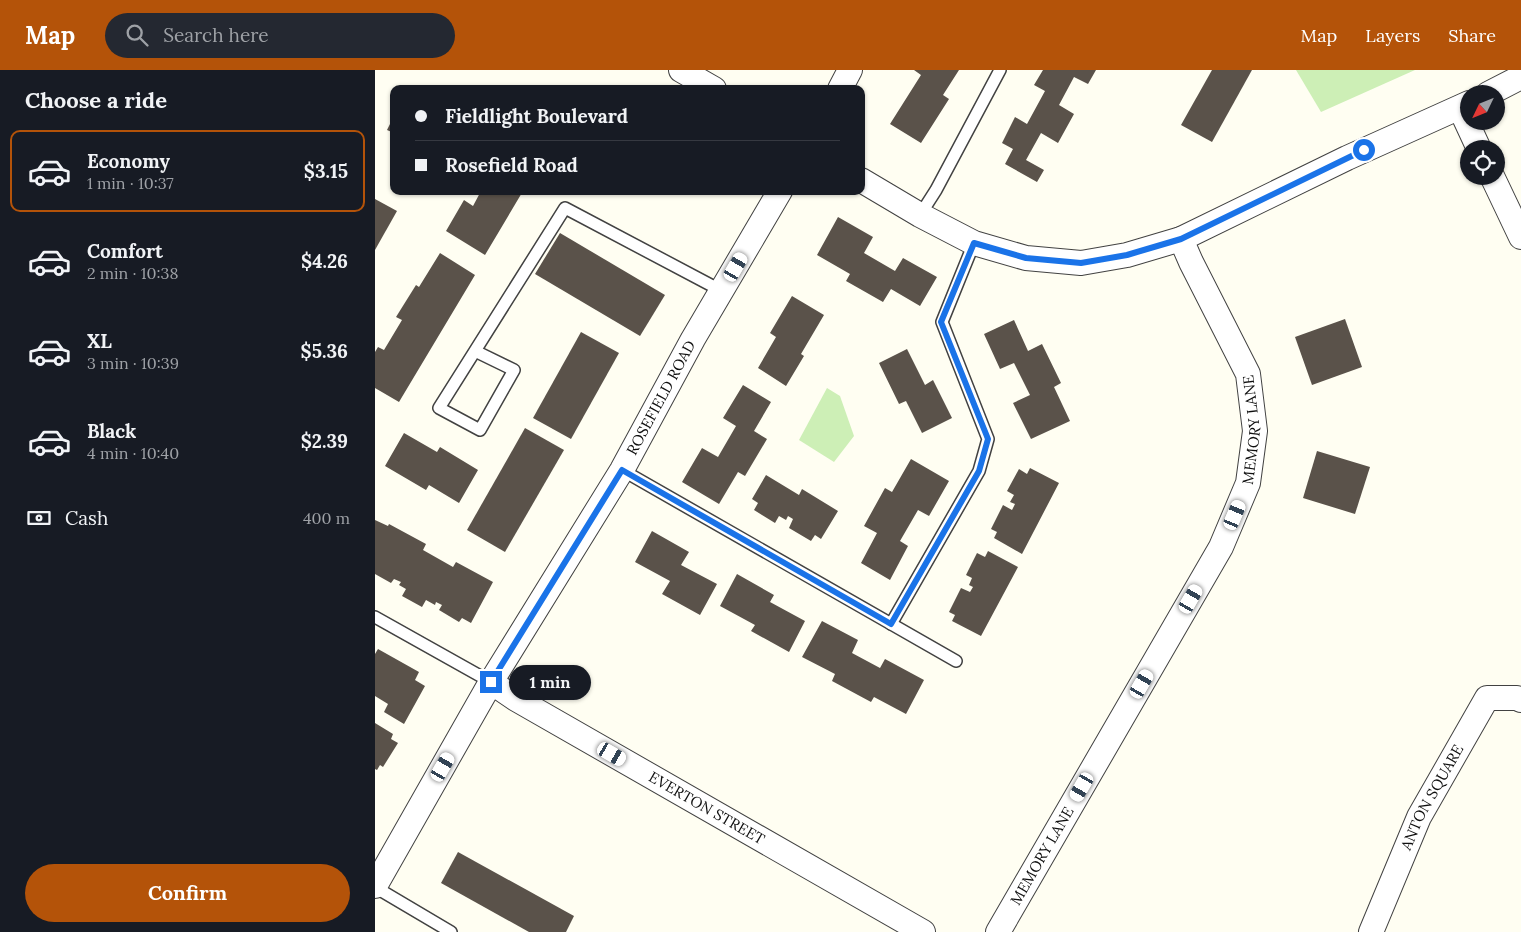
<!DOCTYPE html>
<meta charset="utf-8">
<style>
body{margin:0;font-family:Lora,serif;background:#242831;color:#f1f3f6;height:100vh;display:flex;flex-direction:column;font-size:19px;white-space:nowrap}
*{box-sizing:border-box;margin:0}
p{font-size:16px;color:#9ea1a6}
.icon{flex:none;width:28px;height:28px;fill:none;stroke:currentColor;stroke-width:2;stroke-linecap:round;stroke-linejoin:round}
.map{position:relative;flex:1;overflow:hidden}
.panel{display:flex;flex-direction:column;background:#171b24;width:375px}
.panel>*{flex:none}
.top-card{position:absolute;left:15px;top:15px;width:475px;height:110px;border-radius:10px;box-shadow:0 1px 4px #0004;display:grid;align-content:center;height:110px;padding:0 25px;background:#171b24}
.needle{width:32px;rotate:227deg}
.fabs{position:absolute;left:1085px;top:15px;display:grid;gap:10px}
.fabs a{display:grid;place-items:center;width:45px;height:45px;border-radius:50%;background:#171b24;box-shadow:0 1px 4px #0004;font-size:25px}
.end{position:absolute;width:22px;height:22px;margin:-11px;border:6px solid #1a73e8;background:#fff;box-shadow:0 0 0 2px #fff}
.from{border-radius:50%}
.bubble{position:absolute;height:35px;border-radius:18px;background:#171b24;box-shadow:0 1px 4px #0004;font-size:16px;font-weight:700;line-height:35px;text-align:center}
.car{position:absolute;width:15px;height:30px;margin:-15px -8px;border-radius:6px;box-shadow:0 0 4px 1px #0007;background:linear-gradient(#fff 24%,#345 0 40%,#fff 0 76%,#345 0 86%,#fff 0)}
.top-card b{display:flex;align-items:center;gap:18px;height:48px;font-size:19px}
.top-card b+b{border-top:1px solid #363941}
.top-card i{width:12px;height:12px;background:#f1f3f6}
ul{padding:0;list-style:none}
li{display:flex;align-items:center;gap:15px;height:82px;margin:0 10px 8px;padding:0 15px;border:2px solid transparent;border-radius:10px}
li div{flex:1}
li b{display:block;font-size:19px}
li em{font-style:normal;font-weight:700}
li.selected{border-color:#b45309}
li>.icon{width:45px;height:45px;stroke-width:1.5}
h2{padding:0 25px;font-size:22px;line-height:60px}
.pay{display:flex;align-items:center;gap:12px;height:55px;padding:0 25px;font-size:19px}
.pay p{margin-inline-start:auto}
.cta{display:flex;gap:10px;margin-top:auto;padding:10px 25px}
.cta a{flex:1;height:58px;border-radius:30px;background:#b45309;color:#fff;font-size:20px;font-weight:700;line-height:58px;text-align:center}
header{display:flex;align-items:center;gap:30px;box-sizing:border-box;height:70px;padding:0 25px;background:#b45309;color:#fff}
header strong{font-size:24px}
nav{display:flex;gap:28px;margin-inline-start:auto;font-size:18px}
.search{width:350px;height:45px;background:#242831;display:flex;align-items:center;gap:12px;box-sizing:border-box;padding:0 18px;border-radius:28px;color:#9ea1a6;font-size:19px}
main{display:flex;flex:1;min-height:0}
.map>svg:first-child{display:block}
.green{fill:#cdefb6}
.building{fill:#5a524a}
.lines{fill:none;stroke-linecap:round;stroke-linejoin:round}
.service-casing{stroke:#424242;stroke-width:14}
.minor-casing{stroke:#424242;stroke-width:26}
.service{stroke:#fff;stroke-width:11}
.minor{stroke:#fff;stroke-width:24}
.route{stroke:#1a73e8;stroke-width:6}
.labels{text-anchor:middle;stroke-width:5;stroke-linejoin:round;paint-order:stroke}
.street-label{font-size:15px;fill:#0f0f0f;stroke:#fff}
</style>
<header>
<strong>Map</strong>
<div class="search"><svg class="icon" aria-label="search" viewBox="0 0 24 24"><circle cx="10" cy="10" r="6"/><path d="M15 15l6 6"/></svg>Search here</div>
<nav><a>Map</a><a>Layers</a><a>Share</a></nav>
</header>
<main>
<section class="panel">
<h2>Choose a ride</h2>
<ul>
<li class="selected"><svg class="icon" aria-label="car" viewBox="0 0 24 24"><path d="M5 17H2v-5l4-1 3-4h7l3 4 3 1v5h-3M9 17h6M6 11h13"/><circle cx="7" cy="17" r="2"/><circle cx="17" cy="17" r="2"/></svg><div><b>Economy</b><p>1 min · 10:37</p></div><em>$3.15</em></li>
<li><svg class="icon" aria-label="car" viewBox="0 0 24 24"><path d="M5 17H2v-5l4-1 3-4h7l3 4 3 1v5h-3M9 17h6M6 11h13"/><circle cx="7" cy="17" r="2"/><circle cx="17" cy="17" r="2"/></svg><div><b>Comfort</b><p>2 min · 10:38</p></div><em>$4.26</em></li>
<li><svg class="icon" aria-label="car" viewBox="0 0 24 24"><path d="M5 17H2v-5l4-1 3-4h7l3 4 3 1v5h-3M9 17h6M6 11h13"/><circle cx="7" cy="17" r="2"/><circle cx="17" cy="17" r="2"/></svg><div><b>XL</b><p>3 min · 10:39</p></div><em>$5.36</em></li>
<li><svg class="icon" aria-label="car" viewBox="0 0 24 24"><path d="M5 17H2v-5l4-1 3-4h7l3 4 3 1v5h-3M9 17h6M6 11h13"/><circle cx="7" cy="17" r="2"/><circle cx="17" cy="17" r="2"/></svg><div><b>Black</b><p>4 min · 10:40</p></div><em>$2.39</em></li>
</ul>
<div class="pay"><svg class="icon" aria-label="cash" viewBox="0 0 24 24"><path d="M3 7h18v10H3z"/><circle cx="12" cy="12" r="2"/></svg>Cash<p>400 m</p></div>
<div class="cta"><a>Confirm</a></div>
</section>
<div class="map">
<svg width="1146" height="862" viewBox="0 0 1146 862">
<rect width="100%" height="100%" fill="#fffef2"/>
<g class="green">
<polygon points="921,0 1040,0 946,42"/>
<polygon points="452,318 465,326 479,366 459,392 424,370"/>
</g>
<g class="building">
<polygon points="539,0 584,0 568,25 574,29 546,73 515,54 546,5"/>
<polygon points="668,0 721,0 713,14 699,7 684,35 699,44 683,73 666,63 651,90 669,100 662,112 630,94 638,79 627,73 640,47 652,54 670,21 659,15"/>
<polygon points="837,0 877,0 837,72 806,55"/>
<polygon points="19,46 19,63 12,60"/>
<polygon points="106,121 148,121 110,185 71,161 89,130 98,136"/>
<polygon points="0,129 22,141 0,180"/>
<polygon points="463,147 498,167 489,183 520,201 528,188 562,207 545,236 516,219 508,232 471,211 475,204 442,185"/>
<polygon points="185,163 290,225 265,266 160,204"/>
<polygon points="65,183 100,205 24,332 0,318 0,282 3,277 9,280 27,250 21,247 41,215 44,217"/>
<polygon points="417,226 449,245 426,284 429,286 411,316 383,298 401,267 395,263"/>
<polygon points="970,249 987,297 937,315 920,267"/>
<polygon points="639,250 653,281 667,274 686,313 679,317 695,351 656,369 638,333 655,325 639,293 625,299 609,264"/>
<polygon points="206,262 244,283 196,369 158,348"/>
<polygon points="532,279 550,315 558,310 577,348 547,363 531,331 524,334 504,293"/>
<polygon points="368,315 396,332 379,361 392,369 370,406 363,402 344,434 307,412 327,378 343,387 361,356 348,348"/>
<polygon points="150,358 189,380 130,482 92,460"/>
<polygon points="29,363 62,382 65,377 103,400 84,433 54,415 51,420 10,396"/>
<polygon points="942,381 995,397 980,444 928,428"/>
<polygon points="536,389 574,411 554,446 543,440 525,471 533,476 515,510 486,493 502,463 489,456 510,418 517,422"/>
<polygon points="655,398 684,413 647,484 619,468 622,462 616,459 628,435 637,440 640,434 635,432 639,425 632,421 644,399 652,404"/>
<polygon points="391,405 424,425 427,419 463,441 446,469 440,465 436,471 414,458 418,449 413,446 411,450 404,446 400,453 379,440 383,433 377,429"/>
<polygon points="0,450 13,456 14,454 51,474 48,480 78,497 81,492 118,512 96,553 87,548 84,552 64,540 67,535 61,532 60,535 51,530 47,537 27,526 31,519 24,515 26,512 19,509 16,513 0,504"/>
<polygon points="277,461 314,482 306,495 342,514 325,545 287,524 295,511 260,492"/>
<polygon points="613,481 643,497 606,566 577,551 580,545 574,542 586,518 595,522 598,517 594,515 597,508 591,505 602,483 610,487"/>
<polygon points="362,504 399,525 395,532 430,551 414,582 376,561 380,555 345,536"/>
<polygon points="447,551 483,570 477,583 505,598 510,589 549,610 531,644 499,627 496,632 457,611 460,604 427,587"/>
<polygon points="3,579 44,602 40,610 50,616 29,654 9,642 13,634 0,626 0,584"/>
<polygon points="0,653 18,664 16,669 23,673 8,697 5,695 2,700 0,699"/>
<polygon points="83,782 199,846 191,862 154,862 66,813"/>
</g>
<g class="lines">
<defs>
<g id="service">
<polyline points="545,145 561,120 625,0"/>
<polyline points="100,281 139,300 105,360 64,338 190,138 347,221"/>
<polyline points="247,400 581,591"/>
<polyline points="0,547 116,612"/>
<polyline points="516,554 604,401 613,369 567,252 599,173"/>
<polyline points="0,817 76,862"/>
</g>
<g id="minor">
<polyline points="306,0 339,19"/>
<polyline points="465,19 475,0"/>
<polyline points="1113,24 1146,7"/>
<polyline points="1085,38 1104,79"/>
<polyline points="1117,106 1146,167"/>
<polyline points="486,110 545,145 599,173 651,188 706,193 752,185 806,169 972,88 1094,33"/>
<path id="s1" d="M116,612L141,629L548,862"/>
<path id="s2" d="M0,816L116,612L247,400L318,269L405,121"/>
<path id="s3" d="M623,862L846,477L873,413L880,361L873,304L816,192L806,169"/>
<path id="s4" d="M996,862L1044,747L1112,628H1142L1146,630"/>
</g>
</defs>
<use href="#service" class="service-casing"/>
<use href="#minor" class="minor-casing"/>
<use href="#service" class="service"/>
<use href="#minor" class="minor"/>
</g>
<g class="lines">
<polyline class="route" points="116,612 247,400 516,554 604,401 613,369 566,252 599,173 651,188 706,193 752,185 806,169 989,80"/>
</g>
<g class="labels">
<g class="street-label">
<text dy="5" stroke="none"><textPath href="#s2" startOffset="566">ROSEFIELD ROAD</textPath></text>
<text dy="5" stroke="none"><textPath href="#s3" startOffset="568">MEMORY LANE</textPath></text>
<text dy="5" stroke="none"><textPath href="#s4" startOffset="148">ANTON SQUARE</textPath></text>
<text dy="5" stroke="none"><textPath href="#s1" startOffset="250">EVERTON STREET</textPath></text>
<text dy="5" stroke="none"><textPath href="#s3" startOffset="88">MEMORY LANE</textPath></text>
</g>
</g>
</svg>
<div class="fabs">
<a><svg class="needle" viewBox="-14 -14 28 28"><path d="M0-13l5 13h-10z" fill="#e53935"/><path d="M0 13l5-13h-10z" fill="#9ea1a6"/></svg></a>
<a><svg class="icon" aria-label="locate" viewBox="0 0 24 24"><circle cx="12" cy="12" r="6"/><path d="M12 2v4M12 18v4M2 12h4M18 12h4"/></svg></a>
</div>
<i class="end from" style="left:989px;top:80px"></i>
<i class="end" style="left:116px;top:612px"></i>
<div class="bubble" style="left:134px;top:595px;width:82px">1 min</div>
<i class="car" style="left:361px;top:197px;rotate:30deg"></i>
<i class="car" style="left:860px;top:445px;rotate:23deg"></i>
<i class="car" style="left:816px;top:529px;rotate:30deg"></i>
<i class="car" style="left:767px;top:614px;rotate:30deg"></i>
<i class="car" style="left:237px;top:684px;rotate:120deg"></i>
<i class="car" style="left:68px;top:697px;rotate:30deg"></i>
<i class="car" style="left:707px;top:717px;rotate:210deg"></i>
<div class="top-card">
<b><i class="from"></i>Fieldlight Boulevard</b>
<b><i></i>Rosefield Road</b>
</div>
</div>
</main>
